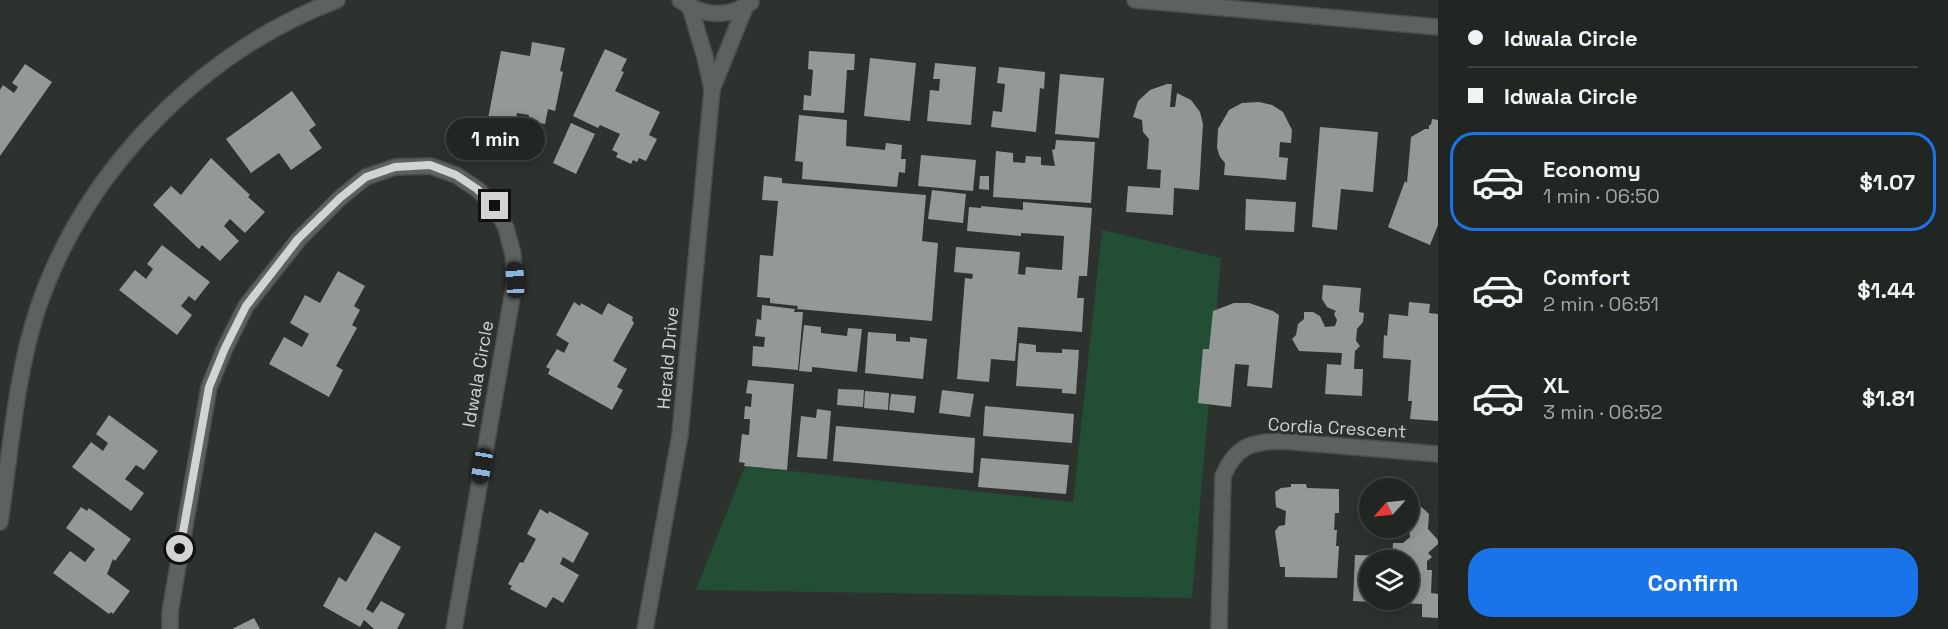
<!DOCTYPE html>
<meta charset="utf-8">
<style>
body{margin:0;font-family:"Space Grotesk",sans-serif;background:#2a2e2b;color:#f1f3f6;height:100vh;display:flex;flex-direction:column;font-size:22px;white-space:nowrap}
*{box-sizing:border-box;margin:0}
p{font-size:20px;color:#a2a5a6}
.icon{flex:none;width:33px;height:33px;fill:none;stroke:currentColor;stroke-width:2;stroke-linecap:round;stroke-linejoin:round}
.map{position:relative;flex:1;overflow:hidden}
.details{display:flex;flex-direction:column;background:#222623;width:510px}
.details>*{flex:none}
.hud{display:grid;align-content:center;height:132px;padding:0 30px;background:#222623}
.needle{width:39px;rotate:243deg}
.buttons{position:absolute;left:1359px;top:478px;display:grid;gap:12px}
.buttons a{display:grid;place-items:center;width:60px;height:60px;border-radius:50%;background:#222623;box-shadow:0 3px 15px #0003,0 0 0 2px #3f4341;font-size:30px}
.end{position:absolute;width:27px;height:27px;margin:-14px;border:8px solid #d2d4d2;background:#111;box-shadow:0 0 0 3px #111}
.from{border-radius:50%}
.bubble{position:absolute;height:42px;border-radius:21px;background:#222623;box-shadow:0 3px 15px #0003,0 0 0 2px #3f4341;font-size:20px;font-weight:700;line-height:42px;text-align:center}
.car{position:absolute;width:18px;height:36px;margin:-18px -9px;border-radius:8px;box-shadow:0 0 4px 2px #0007;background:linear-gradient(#222 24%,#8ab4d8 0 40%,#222 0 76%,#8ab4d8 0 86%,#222 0)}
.hud b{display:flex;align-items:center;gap:21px;height:57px;font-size:22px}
.hud b+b{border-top:2px solid #3f4341}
.hud i{width:15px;height:15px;background:#f1f3f6}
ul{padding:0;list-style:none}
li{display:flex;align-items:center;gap:18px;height:99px;margin:0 12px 9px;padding:0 18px;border:3px solid transparent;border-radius:24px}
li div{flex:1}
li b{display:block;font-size:22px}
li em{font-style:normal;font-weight:700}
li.current{border-color:#1a73e8}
li>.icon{width:54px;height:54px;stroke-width:1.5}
.primary-button{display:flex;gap:12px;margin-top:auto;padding:12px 30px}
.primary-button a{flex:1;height:69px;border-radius:24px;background:#1a73e8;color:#fff;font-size:24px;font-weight:700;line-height:69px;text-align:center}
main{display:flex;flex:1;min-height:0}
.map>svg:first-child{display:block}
.green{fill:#224e36}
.building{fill:#949996}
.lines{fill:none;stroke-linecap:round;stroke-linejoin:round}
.minor-casing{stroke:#4b4e4b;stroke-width:18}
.minor{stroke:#5e625f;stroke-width:15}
.route{stroke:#d2d4d2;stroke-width:8}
.labels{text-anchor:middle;stroke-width:6;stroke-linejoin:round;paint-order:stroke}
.street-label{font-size:18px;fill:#d2d4d2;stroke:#2d322f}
</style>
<main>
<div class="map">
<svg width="1438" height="629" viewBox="0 0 1438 629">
<rect width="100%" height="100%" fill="#2d322f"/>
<polygon class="green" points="1102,230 1221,258 1192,598 696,590 745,466 1073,502"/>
<g class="building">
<polygon points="532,42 565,48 560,71 563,72 555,111 548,109 545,124 528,121 529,115 517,113 513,134 486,129 501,51 530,56"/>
<polygon points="605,49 627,59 621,71 624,72 615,91 660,112 649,135 657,139 646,161 639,158 637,162 633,160 631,164 616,157 618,153 612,150 620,134 600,125 598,128 573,116"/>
<polygon points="809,51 855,54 854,70 847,70 844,113 803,110 804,95 811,96 813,70 808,69"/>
<polygon points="870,58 916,63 910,121 864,116"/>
<polygon points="935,63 976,67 971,125 927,121 930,90 939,91 940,79 933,79"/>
<polygon points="25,64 52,82 0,156 0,90 3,85 14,93 18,87 12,83"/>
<polygon points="999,67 1045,72 1044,89 1040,88 1036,132 991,127 993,111 1002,112 1005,84 997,83"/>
<polygon points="1060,74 1104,78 1099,138 1055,134"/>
<polygon points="1167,84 1172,84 1170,107 1175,107 1177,93 1191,100 1200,112 1203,124 1199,190 1174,188 1173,215 1126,212 1128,186 1160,188 1161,170 1147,169 1149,139 1143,132 1142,120 1133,117 1138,101 1150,90"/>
<polygon points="292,91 316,125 309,130 322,148 291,170 279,153 251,173 226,139"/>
<polygon points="1259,102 1272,105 1283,112 1292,130 1291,143 1280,142 1279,157 1288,158 1286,180 1224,175 1225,163 1220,157 1217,148 1218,129 1229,110 1242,103"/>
<polygon points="799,115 847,120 846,146 885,150 886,143 902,145 901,159 906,159 905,173 899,172 897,187 802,179 803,162 795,161"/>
<polygon points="1432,119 1438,120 1438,225 1430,245 1388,227 1405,181 1407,183 1411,137 1425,129 1429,129 1429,125 1431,125"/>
<polygon points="571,123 595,134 576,174 553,163"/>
<polygon points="1320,127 1378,132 1373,192 1341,189 1337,230 1312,227"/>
<polygon points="1056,140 1095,142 1091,203 993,197 996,151 1013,153 1013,162 1025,163 1026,156 1041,157 1041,165 1055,166 1052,150 1055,149"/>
<polygon points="921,155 976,160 973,191 918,186"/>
<polygon points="211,158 250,195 248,197 265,212 245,233 230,219 224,226 239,241 220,261 202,245 199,249 153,205 171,186 181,195"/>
<polygon points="764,176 782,178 782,183 926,195 922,241 938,243 932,321 797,309 798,306 770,303 770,298 757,297 760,255 773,256 778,201 762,200"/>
<polygon points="980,176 989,176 989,190 979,189"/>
<polygon points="932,190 966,194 963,223 928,219"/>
<polygon points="1246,199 1296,202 1294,232 1245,230"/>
<polygon points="1023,202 1092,208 1087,276 1079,276 1077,298 1084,298 1082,332 1018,327 1015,361 991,359 989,382 957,379 965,278 972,279 973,274 954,272 956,247 1020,252 1018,274 1025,275 1026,267 1062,270 1064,236 1021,233 1021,236 967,231 969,207 981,208 981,206 1023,210"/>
<polygon points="162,245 210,282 195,301 189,296 181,306 192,315 177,335 119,290 135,270 146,279 153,269 147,264"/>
<polygon points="338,271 365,286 354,306 360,310 352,325 357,328 336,366 343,370 329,397 269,364 284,337 302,347 309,334 290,323 305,295 320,303"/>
<polygon points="1323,285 1361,288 1359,312 1364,313 1363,322 1357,329 1356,341 1360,346 1355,351 1354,369 1363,369 1362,396 1325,394 1327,364 1341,365 1342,353 1299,351 1292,339 1296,335 1298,324 1304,319 1304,312 1313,312 1320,316 1325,327 1335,326 1337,320 1334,314 1336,311 1327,307 1322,299"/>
<polygon points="574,302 580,306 581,303 602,315 608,303 633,317 632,320 634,323 613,361 627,369 617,387 623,390 612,410 548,374 550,369 546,367 557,349 564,353 569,343 556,335"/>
<polygon points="1409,302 1430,304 1429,313 1438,314 1438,421 1410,419 1412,401 1408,401 1411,360 1383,358 1384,335 1387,336 1389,314 1408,316"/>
<polygon points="1234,303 1249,303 1273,311 1279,315 1272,388 1247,386 1249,365 1235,364 1231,407 1198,403 1203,349 1209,349 1213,311"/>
<polygon points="762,305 795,309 794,312 803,312 798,370 752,366 753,346 764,347 765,337 755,336 757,319 761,320"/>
<polygon points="804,325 821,327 821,333 847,336 848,328 862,329 857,372 812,367 812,372 799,371"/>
<polygon points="868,332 896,334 896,341 910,342 910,337 927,339 923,379 865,373"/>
<polygon points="1019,343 1036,345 1036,352 1062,353 1062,349 1079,350 1076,394 1062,393 1062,389 1016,386"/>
<polygon points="748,380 794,384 787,470 744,466 745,463 739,462 742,434 749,435 750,419 744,419 745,406 751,407 752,394 746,393"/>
<polygon points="838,389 864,390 863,407 837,405"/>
<polygon points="942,390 974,394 970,417 939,413"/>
<polygon points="865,391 889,393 888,410 864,408"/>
<polygon points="891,394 916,396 914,413 889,410"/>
<polygon points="985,406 1074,414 1072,443 983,436"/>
<polygon points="817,409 831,411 827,459 797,457 801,416 816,418"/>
<polygon points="109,415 158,451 144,470 136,465 125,479 144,493 131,511 72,467 91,442 103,451 108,443 96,434"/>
<polygon points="836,426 975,438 973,473 833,461"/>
<polygon points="981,458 1069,465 1066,494 978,487"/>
<polygon points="1291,484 1306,484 1307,488 1339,489 1339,513 1335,513 1334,530 1337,530 1336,546 1339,546 1337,578 1285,577 1285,567 1280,567 1275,531 1279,526 1285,525 1286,511 1276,507 1275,492 1281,488 1291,487"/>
<polygon points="1417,503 1429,514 1428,529 1438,540 1438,544 1428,553 1432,557 1427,561 1427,570 1432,570 1431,593 1438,594 1438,618 1422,617 1422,604 1370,602 1370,600 1408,600 1408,561 1370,561 1370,602 1353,601 1355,555 1392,556 1393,543 1403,543 1410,537 1408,511"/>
<polygon points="81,507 87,511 89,508 131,539 115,561 113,559 107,574 130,591 113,614 111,612 109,614 53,573 70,551 85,562 95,549 66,528"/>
<polygon points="540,509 548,514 549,511 589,533 573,563 563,557 560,564 579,575 563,603 553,597 546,608 510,589 512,586 508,584 520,562 523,563 536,539 527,534"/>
<polygon points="375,532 401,547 366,609 373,613 381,601 405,614 397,629 374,629 364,620 360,627 323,606 339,577 346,582"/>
<polygon points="254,618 260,629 232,629"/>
</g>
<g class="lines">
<defs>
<g id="minor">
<path d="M680,0C701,16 729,19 751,2"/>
<polyline points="1135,0 1438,27"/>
<polyline points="690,7 705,57 712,89"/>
<path d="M0,522C10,455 16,375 37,311C83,172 200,52 337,0"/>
<polyline points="170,629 170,612 209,387 225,348 246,306 299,239 340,198 366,177 395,167 430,166 456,175 477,189 495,206 506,228 513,254 515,280 454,629"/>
<polyline points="645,629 680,435 712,89 746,5"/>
<path d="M1219,629L1223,476C1236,446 1250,442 1282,441L1438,454"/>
</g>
</defs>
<use href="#minor" class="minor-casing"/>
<use href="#minor" class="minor"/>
</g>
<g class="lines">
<polyline class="route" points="180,549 209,387 225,348 246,306 298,239 340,198 366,177 395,167 430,165 456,175 477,189 495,206"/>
</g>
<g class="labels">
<g class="street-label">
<text transform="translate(668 358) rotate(-85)" y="6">Herald Drive</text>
<text transform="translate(478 374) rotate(-80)" y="6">Idwala Circle</text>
<text transform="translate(1337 428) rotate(3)" y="6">Cordia Crescent</text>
</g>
</g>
</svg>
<div class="buttons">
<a><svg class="needle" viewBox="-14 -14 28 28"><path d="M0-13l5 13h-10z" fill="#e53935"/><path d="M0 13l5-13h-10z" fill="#a2a5a6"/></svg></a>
<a><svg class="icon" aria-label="layers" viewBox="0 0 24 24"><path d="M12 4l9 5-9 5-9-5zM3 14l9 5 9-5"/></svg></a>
</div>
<i class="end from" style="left:180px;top:549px"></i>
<i class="end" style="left:495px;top:206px"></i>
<div class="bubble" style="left:446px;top:118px;width:99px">1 min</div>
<i class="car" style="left:515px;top:280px;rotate:357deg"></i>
<i class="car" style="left:482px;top:466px;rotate:190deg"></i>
</div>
<section class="details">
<div class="hud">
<b><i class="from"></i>Idwala Circle</b>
<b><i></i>Idwala Circle</b>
</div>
<ul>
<li class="current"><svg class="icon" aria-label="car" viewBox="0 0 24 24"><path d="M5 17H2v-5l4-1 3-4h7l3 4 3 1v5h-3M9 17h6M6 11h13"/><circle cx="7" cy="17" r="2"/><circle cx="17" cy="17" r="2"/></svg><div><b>Economy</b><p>1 min · 06:50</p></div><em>$1.07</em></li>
<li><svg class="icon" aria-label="car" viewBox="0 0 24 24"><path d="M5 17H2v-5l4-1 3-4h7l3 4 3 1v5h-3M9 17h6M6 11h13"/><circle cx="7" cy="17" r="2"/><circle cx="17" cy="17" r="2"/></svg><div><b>Comfort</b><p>2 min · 06:51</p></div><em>$1.44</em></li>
<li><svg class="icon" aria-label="car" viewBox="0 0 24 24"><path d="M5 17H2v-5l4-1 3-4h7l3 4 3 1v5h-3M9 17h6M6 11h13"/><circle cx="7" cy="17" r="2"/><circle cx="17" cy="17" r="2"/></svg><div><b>XL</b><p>3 min · 06:52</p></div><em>$1.81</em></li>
</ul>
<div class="primary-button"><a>Confirm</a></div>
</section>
</main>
